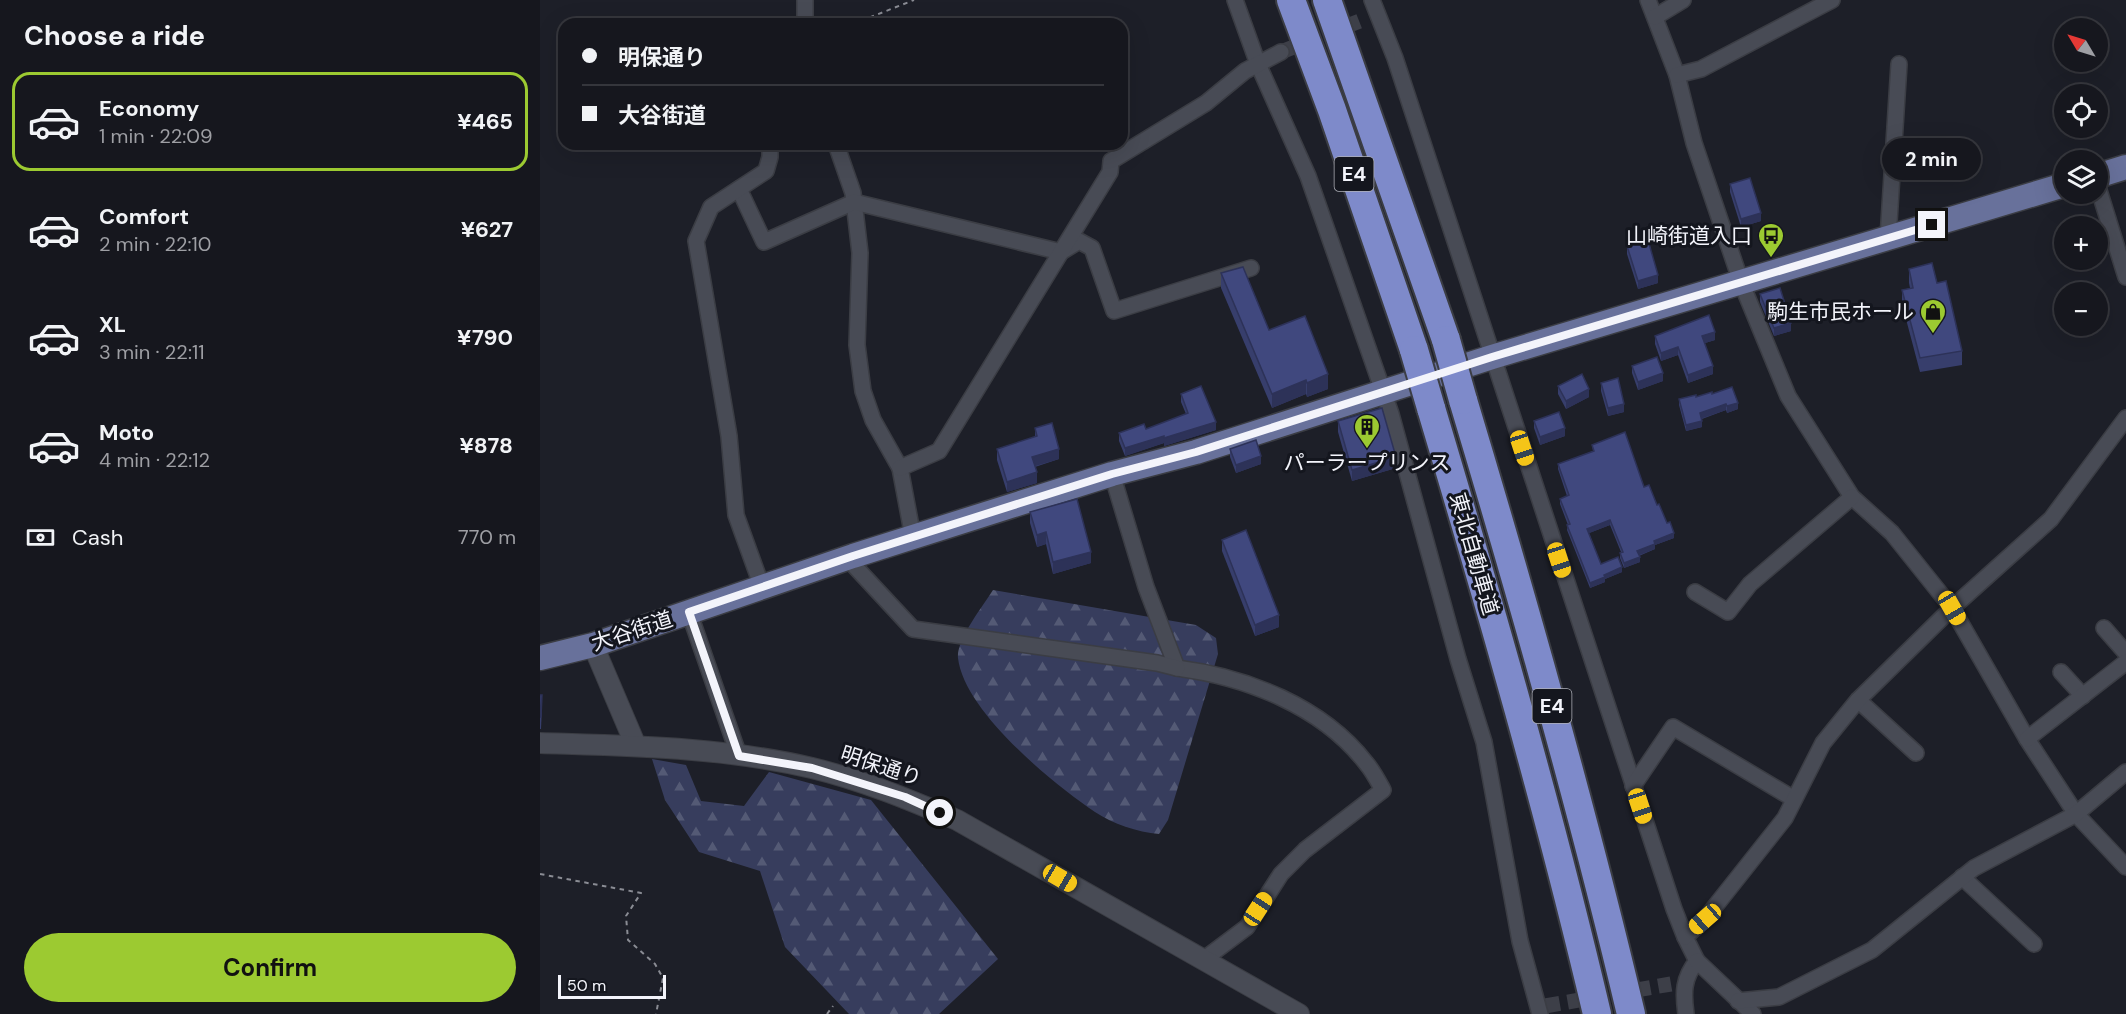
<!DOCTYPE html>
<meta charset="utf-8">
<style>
body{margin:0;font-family:"DM Sans","Noto Sans JP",sans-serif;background:#1f2027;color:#f1f3f6;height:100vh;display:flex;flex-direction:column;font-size:22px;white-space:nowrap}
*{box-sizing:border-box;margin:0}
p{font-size:20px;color:#9e9fa4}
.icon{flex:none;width:33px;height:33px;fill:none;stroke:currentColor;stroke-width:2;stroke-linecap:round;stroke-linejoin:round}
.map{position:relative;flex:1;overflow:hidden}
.details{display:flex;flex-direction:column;background:#16171e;width:540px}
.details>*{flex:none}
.top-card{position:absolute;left:18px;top:18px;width:570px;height:132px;border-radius:18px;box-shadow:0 6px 24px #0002,0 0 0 2px #35363c;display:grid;align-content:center;height:132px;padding:0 24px;background:#16171e}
.needle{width:39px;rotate:308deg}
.buttons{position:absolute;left:1514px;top:18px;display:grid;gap:12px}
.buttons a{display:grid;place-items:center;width:54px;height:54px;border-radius:50%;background:#16171e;box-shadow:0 6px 24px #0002,0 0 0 2px #35363c;font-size:30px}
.scale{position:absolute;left:18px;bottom:15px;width:108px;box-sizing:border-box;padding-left:6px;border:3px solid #f3f4fb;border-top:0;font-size:16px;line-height:21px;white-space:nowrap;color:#f3f4fb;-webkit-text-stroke:4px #14161e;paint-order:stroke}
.end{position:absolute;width:27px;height:27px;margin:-14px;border:8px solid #f3f4fb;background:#111;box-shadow:0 0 0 3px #111}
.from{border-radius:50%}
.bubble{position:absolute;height:42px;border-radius:21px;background:#16171e;box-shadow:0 6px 24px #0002,0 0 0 2px #35363c;font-size:20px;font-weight:700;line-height:42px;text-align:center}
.car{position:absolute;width:18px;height:36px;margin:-18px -9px;border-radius:8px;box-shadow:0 0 4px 2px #0007;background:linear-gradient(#f5c518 24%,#345 0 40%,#f5c518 0 76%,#345 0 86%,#f5c518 0)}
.top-card b{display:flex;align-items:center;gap:21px;height:57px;font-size:22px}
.top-card b+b{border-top:2px solid #35363c}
.top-card i{width:15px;height:15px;background:#f1f3f6}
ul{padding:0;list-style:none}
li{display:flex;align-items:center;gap:18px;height:99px;margin:0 12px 9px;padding:0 12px;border:3px solid transparent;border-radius:18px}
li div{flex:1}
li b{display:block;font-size:22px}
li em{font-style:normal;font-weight:700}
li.on{border-color:#9cca31}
li>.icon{width:54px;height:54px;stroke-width:1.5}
h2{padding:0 24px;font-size:27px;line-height:72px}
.pay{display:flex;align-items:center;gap:15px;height:66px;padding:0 24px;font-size:22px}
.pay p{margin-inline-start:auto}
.primary-button{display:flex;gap:12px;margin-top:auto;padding:12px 24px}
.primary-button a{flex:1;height:69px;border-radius:36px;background:#9cca31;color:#111;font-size:24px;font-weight:700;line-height:69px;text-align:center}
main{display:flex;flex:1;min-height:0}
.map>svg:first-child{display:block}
.forest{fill:url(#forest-firs)}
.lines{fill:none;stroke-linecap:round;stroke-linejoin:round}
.minor-tunnel{stroke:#3d3f48;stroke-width:15;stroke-dasharray:15 8;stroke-linecap:butt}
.minor-casing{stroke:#3b3d44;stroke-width:18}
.tertiary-casing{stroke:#3b3d44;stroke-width:22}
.primary-casing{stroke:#3b3d44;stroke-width:27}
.motorway-casing{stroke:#3b3d44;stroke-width:32}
.path{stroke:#8a8c94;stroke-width:2;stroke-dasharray:4.5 4.5;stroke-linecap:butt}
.minor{stroke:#484b55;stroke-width:15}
.tertiary{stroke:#484b55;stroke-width:20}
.primary{stroke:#68719b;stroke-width:24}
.motorway{stroke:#7e8aca;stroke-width:28}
.motorway-bridge-casing{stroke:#3b3d44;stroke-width:32;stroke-linecap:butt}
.motorway-bridge{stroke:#7e8aca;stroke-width:28}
.wall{fill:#373e6c}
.shaded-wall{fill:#2d3258}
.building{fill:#40487e;stroke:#2d3258;stroke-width:1.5}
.route{stroke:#f3f4fb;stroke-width:8}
.labels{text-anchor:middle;stroke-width:6;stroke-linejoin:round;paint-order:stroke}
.shield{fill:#14161e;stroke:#b0b1b9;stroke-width:1.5}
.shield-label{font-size:20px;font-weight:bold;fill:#f3f4fb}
.poi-label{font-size:21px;fill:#f3f4fb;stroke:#14161e;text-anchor:end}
.street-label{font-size:21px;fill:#f3f4fb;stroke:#14161e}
</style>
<main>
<section class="details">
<h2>Choose a ride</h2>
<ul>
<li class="on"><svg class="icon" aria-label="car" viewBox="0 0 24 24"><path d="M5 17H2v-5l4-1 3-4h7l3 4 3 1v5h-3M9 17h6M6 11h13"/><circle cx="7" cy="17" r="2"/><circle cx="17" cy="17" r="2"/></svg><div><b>Economy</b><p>1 min · 22:09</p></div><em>¥465</em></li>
<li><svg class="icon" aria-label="car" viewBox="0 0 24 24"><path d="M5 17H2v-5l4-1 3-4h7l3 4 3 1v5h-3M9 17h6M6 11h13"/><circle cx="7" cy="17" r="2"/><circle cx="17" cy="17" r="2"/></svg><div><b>Comfort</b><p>2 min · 22:10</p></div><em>¥627</em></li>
<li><svg class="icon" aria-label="car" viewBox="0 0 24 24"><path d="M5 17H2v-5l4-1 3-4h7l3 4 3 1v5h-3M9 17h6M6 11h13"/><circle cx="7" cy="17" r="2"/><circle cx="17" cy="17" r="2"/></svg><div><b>XL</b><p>3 min · 22:11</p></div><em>¥790</em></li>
<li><svg class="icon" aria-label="car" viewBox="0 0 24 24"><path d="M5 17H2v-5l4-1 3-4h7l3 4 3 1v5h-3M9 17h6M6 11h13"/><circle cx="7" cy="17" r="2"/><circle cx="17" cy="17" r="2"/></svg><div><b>Moto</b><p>4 min · 22:12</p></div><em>¥878</em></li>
</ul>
<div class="pay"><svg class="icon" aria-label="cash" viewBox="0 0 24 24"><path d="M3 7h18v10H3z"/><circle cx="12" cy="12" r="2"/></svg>Cash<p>770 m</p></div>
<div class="primary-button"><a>Confirm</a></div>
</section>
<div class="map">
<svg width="1586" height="1014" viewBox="0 0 1586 1014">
<defs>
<pattern id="forest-firs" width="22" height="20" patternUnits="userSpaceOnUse" patternTransform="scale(1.5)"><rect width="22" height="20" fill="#373d5d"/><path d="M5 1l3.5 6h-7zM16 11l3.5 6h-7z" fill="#545a75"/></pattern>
</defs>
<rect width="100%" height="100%" fill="#1d1f28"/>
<g class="forest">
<path d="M453,590L656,625L676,638L678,654L628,820L619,834C597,832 573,824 555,812C512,783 424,711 418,658C416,640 443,606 453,590Z"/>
<polygon points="112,759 146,765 161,801 204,806 229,772 331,800 458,959 399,1014 309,1014 245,947 220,871 159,852 125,800"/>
</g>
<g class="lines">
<g class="minor-tunnel">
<polyline points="741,52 825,19"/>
<polyline points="1005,1006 1131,984"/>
</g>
<defs>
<g id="minor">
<polyline points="695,0 718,64 768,176 851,414 918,659 944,742 980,941 1000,1014"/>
<path d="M832,0L855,58L1134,909L1145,937L1157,961C1143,978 1143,993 1146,1014"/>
<polyline points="1108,0 1137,75 1154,143 1201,282 1248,396 1312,497 1352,533 1412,608 1487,739 1536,814 1586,867"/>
<polyline points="1115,17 1143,0"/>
<polyline points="265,24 265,0"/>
<polyline points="1137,75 1161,69 1292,0"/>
<polyline points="296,144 313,193 320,253 317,345 323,391 333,420 360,468 373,537"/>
<polyline points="1557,184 1586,277"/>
<polyline points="199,189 224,242 314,202 521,252 539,241 552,248 574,311 711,268"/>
<polyline points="1348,238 1359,64"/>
<polyline points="360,468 399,451 570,172 571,161 666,103 705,71 741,52"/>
<path d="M572,474L606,587L637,668C706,677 782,706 826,763C833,771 838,781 843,790L765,850L741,874L707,927L663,960"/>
<polyline points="307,558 373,629 617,663 637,668"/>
<polyline points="222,587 196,515 189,436 156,241 171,207 226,171 230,157 230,144"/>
<polyline points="1155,592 1188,612 1210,584 1312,497"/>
<polyline points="149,612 199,756"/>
<polyline points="1564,628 1586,653"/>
<polyline points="1521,672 1543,696"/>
<polyline points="1318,700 1376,753"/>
<polyline points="1487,739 1586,662"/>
<polyline points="1093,786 1133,727 1254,799"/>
<polyline points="1422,877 1494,944"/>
<polyline points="1145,937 1165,919 1245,818 1283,743 1318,700 1412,608 1511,519 1586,418"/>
<polyline points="1157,961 1213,1014"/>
<polyline points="1198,1001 1239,997 1332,950 1434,868 1536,814 1586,772"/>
</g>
<g id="tertiary">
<polyline points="53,645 96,746"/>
<path d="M0,743C90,746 183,747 272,768C322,780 370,800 417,820L759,1014"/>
</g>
<g id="primary">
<polyline points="1557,176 1586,167"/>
<polyline points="0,658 53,645 313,556 572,474 656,452 952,357 1524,185"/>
</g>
<g id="motorway">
<polyline points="751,0 792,110 874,350"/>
<polyline points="787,0 906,340"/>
<path d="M923,400C984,603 1042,807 1091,1014"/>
<path d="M891,408C951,609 1009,810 1057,1014"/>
</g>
</defs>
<use href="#minor" class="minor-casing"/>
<use href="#tertiary" class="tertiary-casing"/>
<use href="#primary" class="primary-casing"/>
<use href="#motorway" class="motorway-casing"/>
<g class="path">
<polyline points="313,24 374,0"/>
<polyline points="0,874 101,893 86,916 88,940 115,964 123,978 116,1014"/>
<polyline points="287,1014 293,1006"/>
</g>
<use href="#minor" class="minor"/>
<use href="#tertiary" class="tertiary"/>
<use href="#primary" class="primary"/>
<use href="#motorway" class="motorway"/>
<defs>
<g id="motorway-bridge">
<polyline points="906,340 923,400"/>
<polyline points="874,350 891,408"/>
</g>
</defs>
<use href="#motorway-bridge" class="motorway-bridge-casing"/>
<use href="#motorway-bridge" class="motorway-bridge"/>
</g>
<g class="wall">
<polygon points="1190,184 1221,221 1201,227 1190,192"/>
<polygon points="1087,246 1118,283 1098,289 1087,254"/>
<polygon points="1369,269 1397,283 1422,351 1422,365 1380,372 1362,304 1362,290 1370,288 1369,283"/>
<polygon points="681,273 729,330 788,389 767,397 766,394 732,408 681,288"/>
<polygon points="1220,294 1251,331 1234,336 1220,302"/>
<polygon points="1115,336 1175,340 1165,343 1173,374 1148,383 1138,355 1121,361 1115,344"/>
<polygon points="1092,366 1123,381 1098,390 1092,373"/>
<polygon points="1061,383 1084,412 1068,416 1061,391"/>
<polygon points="1018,386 1049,397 1026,409 1018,394"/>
<polygon points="641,394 676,430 624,446 624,443 585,456 579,441 579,433 606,429 646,414 641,402"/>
<polygon points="1172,394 1198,409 1187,413 1186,410 1162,419 1162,427 1146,431 1139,405 1139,399"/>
<polygon points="798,421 856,468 812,481 798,432"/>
<polygon points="994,421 1025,436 1000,445 994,428"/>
<polygon points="495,428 519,459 495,467 497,483 467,492 457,460 457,449 495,437"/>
<polygon points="1052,445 1104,487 1117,505 1134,538 1115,545 1115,549 1099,556 1100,562 1084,568 1080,558 1080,553 1081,552 1070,525 1049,533 1061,564 1082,572 1065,579 1065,582 1050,588 1027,530 1028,525 1020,504 1020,499 1027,496 1018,469 1018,464 1053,451"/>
<polygon points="690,449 721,464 696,473 690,457"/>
<polygon points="490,512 551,563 513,574 506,544 497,547 490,523"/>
<polygon points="682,540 739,627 715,636 682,551"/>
<polygon points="0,695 2,707 1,729 0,729"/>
</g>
<g class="shaded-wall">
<polygon points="1221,213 1221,221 1201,227 1201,219"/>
<polygon points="1118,275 1118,283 1098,289 1098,281"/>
<polygon points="1251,323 1251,331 1234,336 1234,328"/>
<polygon points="1175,332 1175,340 1162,344 1162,336"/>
<polygon points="1138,347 1138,355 1121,361 1121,353"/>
<polygon points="1173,366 1173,374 1148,383 1148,375"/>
<polygon points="1123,373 1123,381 1098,390 1098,382"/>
<polygon points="788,374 788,389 767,397 767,383"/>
<polygon points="766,380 766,394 732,408 732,394"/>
<polygon points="1049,389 1049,397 1026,409 1026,401"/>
<polygon points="1198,403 1198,409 1187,413 1187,406"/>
<polygon points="1084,404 1084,412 1068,416 1068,408"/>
<polygon points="1186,404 1186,410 1160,419 1160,413"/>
<polygon points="1162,421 1162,427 1146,431 1146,425"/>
<polygon points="676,422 676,430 624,446 624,438"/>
<polygon points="1025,428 1025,436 1000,445 1000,437"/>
<polygon points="624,436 624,443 585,456 585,448"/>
<polygon points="519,449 519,459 492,467 492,457"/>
<polygon points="721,456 721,464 696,473 696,465"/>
<polygon points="856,457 856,468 812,481 812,470"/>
<polygon points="497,472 497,483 467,492 467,482"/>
<polygon points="1070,520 1070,525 1047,534 1047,529"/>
<polygon points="506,532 506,544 497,547 497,535"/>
<polygon points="1134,533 1134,538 1115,545 1115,549 1097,556 1097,551 1114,541"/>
<polygon points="551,552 551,563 513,574 513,562"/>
<polygon points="1100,557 1100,562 1084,568 1084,563"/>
<polygon points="1082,567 1082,572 1065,579 1065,582 1050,588 1050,583 1064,575"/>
<polygon points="739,615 739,627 715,636 715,625"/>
</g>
<g class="building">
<polygon points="1210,178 1221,213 1201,219 1190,184"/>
<polygon points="1108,240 1118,275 1098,281 1087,246"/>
<polygon points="1392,263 1397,283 1406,281 1422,351 1380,358 1362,290 1373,288 1369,269"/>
<polygon points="703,267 729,330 765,316 788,374 767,383 766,380 732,394 681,273"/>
<polygon points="1240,288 1251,323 1234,328 1220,294"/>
<polygon points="1169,315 1175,332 1162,336 1173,366 1148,375 1138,347 1121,353 1115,336"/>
<polygon points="1117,357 1123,373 1098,382 1092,366"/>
<polygon points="1042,374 1049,389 1026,401 1018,386"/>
<polygon points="1078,378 1084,404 1068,408 1061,383"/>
<polygon points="661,386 676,422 624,438 624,436 585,448 579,433 604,424 606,429 648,413 641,394"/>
<polygon points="1192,387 1198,403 1187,406 1186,404 1160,413 1162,421 1146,425 1139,399 1156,395 1156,397 1172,392 1172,394"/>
<polygon points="842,408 856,457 812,470 798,421"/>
<polygon points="1019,412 1025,428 1000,437 994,421"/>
<polygon points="512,423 519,449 492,457 497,472 467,482 457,449 497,436 495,428"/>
<polygon points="1085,432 1104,487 1109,485 1117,505 1119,504 1127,523 1130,522 1134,533 1114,541 1115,544 1097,551 1100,557 1084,563 1080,553 1083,552 1070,520 1047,529 1061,564 1078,557 1082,567 1064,575 1065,577 1050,583 1027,525 1030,524 1020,499 1029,495 1018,464 1054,451 1052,445"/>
<polygon points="716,440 721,456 696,465 690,449"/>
<polygon points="537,499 551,552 513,562 506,532 497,535 490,512"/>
<polygon points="706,530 739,615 715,625 682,540"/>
<polygon points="0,695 2,695 1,717 0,717"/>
</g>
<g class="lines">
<polyline class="route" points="400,813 365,797 272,768 199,756 149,612 313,556 572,474 656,452 952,357 1392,225"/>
</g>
<defs>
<symbol id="bus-pin" viewBox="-11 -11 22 30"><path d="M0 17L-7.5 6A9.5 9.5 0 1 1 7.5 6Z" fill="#9cca31" stroke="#14161e"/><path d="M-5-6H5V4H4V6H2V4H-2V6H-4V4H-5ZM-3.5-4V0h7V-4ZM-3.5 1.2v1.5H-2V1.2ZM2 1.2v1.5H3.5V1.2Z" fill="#111"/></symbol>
<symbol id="shop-pin" viewBox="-11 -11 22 30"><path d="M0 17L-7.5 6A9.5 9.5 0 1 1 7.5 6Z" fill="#9cca31" stroke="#14161e"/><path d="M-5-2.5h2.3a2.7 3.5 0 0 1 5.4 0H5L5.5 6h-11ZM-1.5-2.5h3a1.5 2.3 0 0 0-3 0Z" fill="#111"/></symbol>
<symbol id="building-pin" viewBox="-11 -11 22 30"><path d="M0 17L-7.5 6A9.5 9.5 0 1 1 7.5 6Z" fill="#9cca31" stroke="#14161e"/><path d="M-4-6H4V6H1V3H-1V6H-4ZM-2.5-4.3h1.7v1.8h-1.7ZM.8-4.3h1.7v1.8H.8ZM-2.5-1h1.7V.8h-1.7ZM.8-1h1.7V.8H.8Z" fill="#111"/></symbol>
</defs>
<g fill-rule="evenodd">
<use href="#bus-pin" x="1216" y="221" width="30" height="40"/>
<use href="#shop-pin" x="1378" y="297" width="30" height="40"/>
<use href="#building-pin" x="812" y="412" width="30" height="40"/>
</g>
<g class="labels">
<g class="shield">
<rect x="794.5" y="157" width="39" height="34" rx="4.5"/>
<rect x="992.5" y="689" width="39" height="34" rx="4.5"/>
</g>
<g class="shield-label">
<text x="814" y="181">E4</text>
<text x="1012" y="713">E4</text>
</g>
<g class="poi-label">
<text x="1212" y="243">山崎街道入口</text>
<text x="1374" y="319">駒生市民ホール</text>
<text x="827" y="470" text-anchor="middle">パーラープリンス</text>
</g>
<g class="street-label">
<text transform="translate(934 554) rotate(74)" y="7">東北自動車道</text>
<text transform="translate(92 631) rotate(-18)" y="7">大谷街道</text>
<text transform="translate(341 766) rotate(18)" y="7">明保通り</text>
</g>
</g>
</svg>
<div class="buttons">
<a><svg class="needle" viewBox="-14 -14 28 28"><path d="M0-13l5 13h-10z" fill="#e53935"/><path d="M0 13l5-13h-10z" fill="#9e9fa4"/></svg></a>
<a><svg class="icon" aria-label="locate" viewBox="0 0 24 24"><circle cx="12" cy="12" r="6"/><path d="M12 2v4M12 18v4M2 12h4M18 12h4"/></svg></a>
<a><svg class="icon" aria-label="layers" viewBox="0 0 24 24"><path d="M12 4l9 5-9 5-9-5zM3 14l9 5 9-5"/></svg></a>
<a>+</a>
<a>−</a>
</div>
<div class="scale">50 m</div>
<i class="end from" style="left:400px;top:813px"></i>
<i class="end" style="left:1392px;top:225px"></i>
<div class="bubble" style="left:1342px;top:138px;width:99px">2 min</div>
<i class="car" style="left:982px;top:448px;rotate:162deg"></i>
<i class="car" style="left:1019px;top:560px;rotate:162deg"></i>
<i class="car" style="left:1412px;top:608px;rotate:150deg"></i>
<i class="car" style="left:1100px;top:806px;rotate:162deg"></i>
<i class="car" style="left:520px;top:878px;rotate:120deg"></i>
<i class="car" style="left:718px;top:909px;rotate:33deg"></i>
<i class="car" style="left:1165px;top:919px;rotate:229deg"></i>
<div class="top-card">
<b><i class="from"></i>明保通り</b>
<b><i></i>大谷街道</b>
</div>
</div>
</main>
